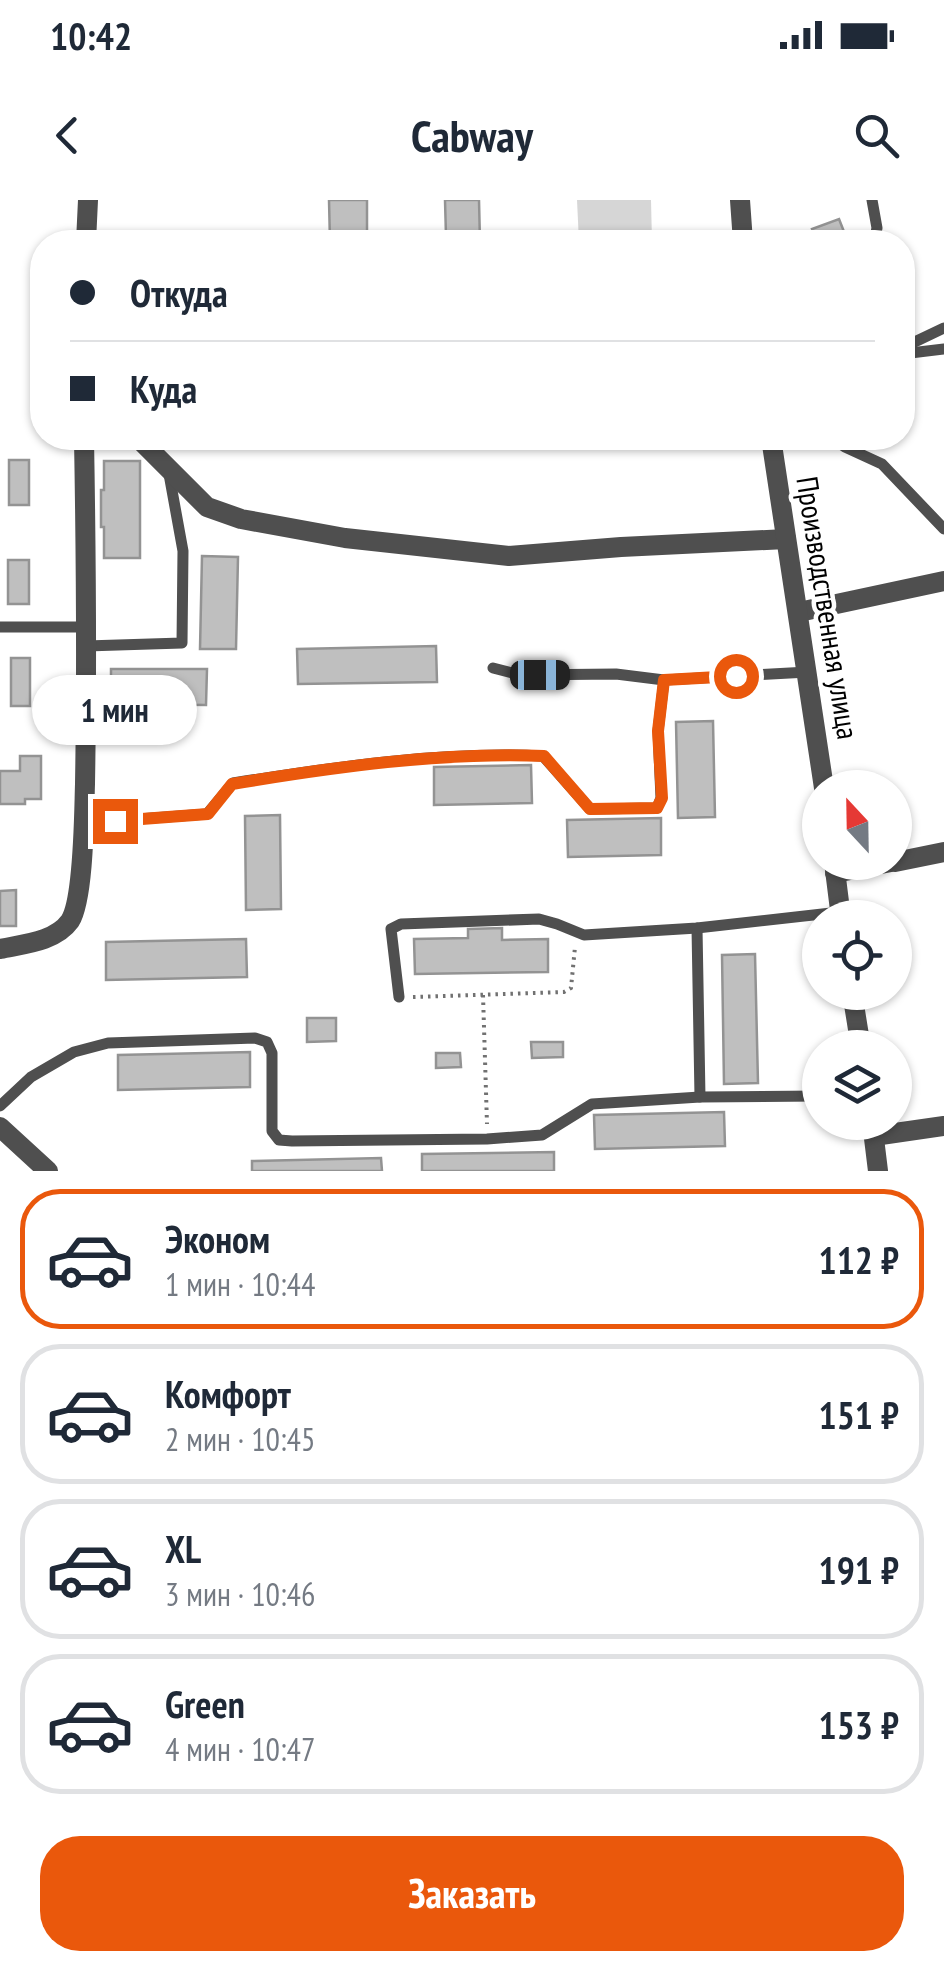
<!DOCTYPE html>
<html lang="ru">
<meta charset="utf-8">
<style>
body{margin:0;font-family:"PT Sans Narrow",sans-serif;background:#f6f6f7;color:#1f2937;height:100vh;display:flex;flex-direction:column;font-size:38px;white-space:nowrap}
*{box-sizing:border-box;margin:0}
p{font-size:32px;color:#747a83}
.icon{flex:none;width:55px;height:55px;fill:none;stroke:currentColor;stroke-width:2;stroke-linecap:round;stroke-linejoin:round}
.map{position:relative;height:971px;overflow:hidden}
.sheet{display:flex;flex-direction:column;background:#fff;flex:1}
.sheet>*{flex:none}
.hud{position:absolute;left:30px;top:30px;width:885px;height:220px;border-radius:40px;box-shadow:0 2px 8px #0004;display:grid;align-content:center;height:220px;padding:0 40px;background:#fff}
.needle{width:65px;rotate:338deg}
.buttons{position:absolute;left:802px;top:570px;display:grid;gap:20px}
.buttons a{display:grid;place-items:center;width:110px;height:110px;border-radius:50%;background:#fff;box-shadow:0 2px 8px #0004;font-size:50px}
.end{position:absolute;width:45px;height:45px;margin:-22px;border:12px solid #ea580c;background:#fff;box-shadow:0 0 0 5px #fff}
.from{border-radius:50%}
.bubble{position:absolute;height:70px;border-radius:35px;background:#fff;box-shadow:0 2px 8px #0004;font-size:32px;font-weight:700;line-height:70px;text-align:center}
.car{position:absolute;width:30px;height:60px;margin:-30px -15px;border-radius:12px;box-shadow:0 0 8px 2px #0007;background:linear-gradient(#222 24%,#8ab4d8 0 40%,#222 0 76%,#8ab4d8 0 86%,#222 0)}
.hud b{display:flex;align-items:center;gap:35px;height:95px;font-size:38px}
.hud b+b{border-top:2px solid #e0e1e3}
.hud i{width:25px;height:25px;background:#1f2937}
ul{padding:18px 0 0;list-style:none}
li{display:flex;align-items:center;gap:30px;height:140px;margin:0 20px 15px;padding:0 20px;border:5px solid #e0e1e3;border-radius:40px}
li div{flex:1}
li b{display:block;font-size:38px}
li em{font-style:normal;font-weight:700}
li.on{border-color:#ea580c}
li>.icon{width:90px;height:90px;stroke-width:1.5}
.primary-button{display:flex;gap:20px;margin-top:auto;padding:20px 40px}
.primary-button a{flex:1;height:115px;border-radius:40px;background:#ea580c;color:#fff;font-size:40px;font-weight:700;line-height:115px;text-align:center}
.status{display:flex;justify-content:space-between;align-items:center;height:70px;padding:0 50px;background:#fff;direction:ltr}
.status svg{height:28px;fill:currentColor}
header{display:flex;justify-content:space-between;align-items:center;height:130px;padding:0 40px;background:#fff;font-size:45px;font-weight:700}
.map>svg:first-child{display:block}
.green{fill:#d6d6d6}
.building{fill:#bfbfbf;stroke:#939393;stroke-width:2.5}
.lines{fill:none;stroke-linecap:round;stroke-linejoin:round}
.path{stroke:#717171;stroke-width:4;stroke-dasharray:2.5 5;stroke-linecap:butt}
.service{stroke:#4f4f4f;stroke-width:11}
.minor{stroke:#4f4f4f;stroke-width:20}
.tertiary{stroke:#4f4f4f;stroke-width:20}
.route{stroke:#ea580c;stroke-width:12}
.labels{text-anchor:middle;stroke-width:9;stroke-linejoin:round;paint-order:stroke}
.street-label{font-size:30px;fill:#000;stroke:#fff}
</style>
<div class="status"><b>10:42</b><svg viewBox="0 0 49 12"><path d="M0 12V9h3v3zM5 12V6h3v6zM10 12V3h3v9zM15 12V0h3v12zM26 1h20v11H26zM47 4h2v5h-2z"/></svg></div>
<header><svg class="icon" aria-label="back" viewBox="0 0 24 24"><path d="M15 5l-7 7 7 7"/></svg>Cabway<svg class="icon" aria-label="search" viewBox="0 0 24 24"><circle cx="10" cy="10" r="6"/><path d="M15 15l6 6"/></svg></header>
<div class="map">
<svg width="944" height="971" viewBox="0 0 944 971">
<rect width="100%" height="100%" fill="#fff"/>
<polygon class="green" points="577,0 651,0 652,42 579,42"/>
<g class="building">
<polygon points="329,0 367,0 367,42 330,42"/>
<polygon points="445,0 479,0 480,42 454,42 454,36 446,36"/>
<polygon points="839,19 848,42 817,42 812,29"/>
<rect x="9" y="260" width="20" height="45"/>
<polygon points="104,261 140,261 140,358 104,358 104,327 101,327 101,290 104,290"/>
<polygon points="202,356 238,357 236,449 200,449"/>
<rect x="8" y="360" width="21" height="44"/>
<polygon points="436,446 437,482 298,484 297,449"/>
<rect x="11" y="458" width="19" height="48"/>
<polygon points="111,469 207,469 206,505 111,504"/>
<polygon points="713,521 715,617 678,618 676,522"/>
<polygon points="20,556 41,556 41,599 25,599 25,604 0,604 0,571 20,571"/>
<polygon points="531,565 532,603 434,605 434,567"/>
<polygon points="280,615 281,709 246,710 245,616"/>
<polygon points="661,618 661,655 568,657 567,620"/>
<polygon points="16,690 16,726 0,726 0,691"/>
<polygon points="502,728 502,740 548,739 548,772 415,774 414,739 468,738 468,729"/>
<polygon points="246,739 247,777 106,780 106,742"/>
<polygon points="755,754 758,883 724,884 722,755"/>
<polygon points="307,818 336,818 336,841 307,842"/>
<polygon points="531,842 563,842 563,857 532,858"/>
<polygon points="250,852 250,887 118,890 118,855"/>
<polygon points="436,853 460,853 461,867 436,868"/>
<polygon points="724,912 725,946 595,949 594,915"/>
<polygon points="554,952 554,971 422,971 422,954"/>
<polygon points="381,958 382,971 252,971 252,961"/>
</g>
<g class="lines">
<g class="path">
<polyline points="483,795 487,924"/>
<polyline points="413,797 564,792 571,788 575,747"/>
</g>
<g class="service">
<polyline points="872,0 877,28 874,42"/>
<polyline points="902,148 944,128"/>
<polyline points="902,154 944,149"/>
<polyline points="832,238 845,247 882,264 944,329"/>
<polyline points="0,427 87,427"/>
<polyline points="86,446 182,443 183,351 169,274"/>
<polyline points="493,468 520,475 616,474 664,480"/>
<path d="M84,623L207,614L233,583C335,567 439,551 543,556L590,609L657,608L661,598L658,531L664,480L808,472"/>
<polyline points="697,728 700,897"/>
<polyline points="399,797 391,729 401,724 539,719 557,724 584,735 697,728 840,712"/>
<polyline points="0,906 31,877 74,852 108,843 255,838 267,842 272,853 272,931 279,940 292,941 487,939 542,935 592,904 700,897 820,896"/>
</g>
<g class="minor">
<polyline points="86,42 88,0"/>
<polyline points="138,238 207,307 241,319 345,338 509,356 621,347 786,339"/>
<polyline points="799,412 944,381"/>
<polyline points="895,662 944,652"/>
<polyline points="835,673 891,662"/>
<path d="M0,749C23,744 55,742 70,721C84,699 84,613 85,584C87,468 86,353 84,238"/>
<polyline points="874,936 944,926"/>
</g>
<g class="tertiary">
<polyline points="740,0 743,42"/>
<polyline points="771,238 824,588"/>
<polyline points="834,662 841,718"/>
<polyline points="852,792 861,848"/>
<polyline points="872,922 878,971"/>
<polyline points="0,927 48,971"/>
</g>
</g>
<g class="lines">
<path class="route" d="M115,621L208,614L232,584C335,567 439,552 544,556L590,609L657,608L662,598L658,531L664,480L736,476"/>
</g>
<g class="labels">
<g class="street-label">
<text transform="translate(827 408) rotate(81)" y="10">Производственная улица</text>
</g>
</g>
</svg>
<div class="buttons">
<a><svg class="needle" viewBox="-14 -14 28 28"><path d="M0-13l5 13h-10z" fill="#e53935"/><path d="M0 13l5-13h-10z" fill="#747a83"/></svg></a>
<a><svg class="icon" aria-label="locate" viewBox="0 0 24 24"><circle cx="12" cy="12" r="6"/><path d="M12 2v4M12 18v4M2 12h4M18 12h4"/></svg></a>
<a><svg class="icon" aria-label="layers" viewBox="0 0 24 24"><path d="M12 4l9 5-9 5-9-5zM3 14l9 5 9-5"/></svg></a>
</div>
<i class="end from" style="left:736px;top:476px"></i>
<i class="end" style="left:115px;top:621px"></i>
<div class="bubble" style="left:32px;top:475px;width:165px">1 мин</div>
<i class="car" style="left:540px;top:475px;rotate:90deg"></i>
<div class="hud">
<b><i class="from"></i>Откуда</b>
<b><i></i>Куда</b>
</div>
</div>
<section class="sheet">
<ul>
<li class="on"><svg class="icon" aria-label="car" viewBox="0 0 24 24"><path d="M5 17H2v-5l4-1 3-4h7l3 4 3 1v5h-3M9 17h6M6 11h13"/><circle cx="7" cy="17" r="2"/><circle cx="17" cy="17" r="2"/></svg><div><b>Эконом</b><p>1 мин · 10:44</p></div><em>112 ₽</em></li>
<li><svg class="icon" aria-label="car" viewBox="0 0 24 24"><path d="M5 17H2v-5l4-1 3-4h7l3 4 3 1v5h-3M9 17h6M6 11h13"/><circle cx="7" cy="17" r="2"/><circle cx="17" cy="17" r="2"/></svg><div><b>Комфорт</b><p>2 мин · 10:45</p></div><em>151 ₽</em></li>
<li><svg class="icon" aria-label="car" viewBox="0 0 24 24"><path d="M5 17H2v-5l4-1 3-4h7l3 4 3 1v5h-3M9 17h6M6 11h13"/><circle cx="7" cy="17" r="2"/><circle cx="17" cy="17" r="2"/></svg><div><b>XL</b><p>3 мин · 10:46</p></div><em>191 ₽</em></li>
<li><svg class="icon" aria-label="car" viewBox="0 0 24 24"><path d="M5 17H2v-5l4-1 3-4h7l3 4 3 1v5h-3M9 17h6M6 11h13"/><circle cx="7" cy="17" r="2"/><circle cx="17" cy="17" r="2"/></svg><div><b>Green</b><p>4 мин · 10:47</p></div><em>153 ₽</em></li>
</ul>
<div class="primary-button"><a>Заказать</a></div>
</section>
